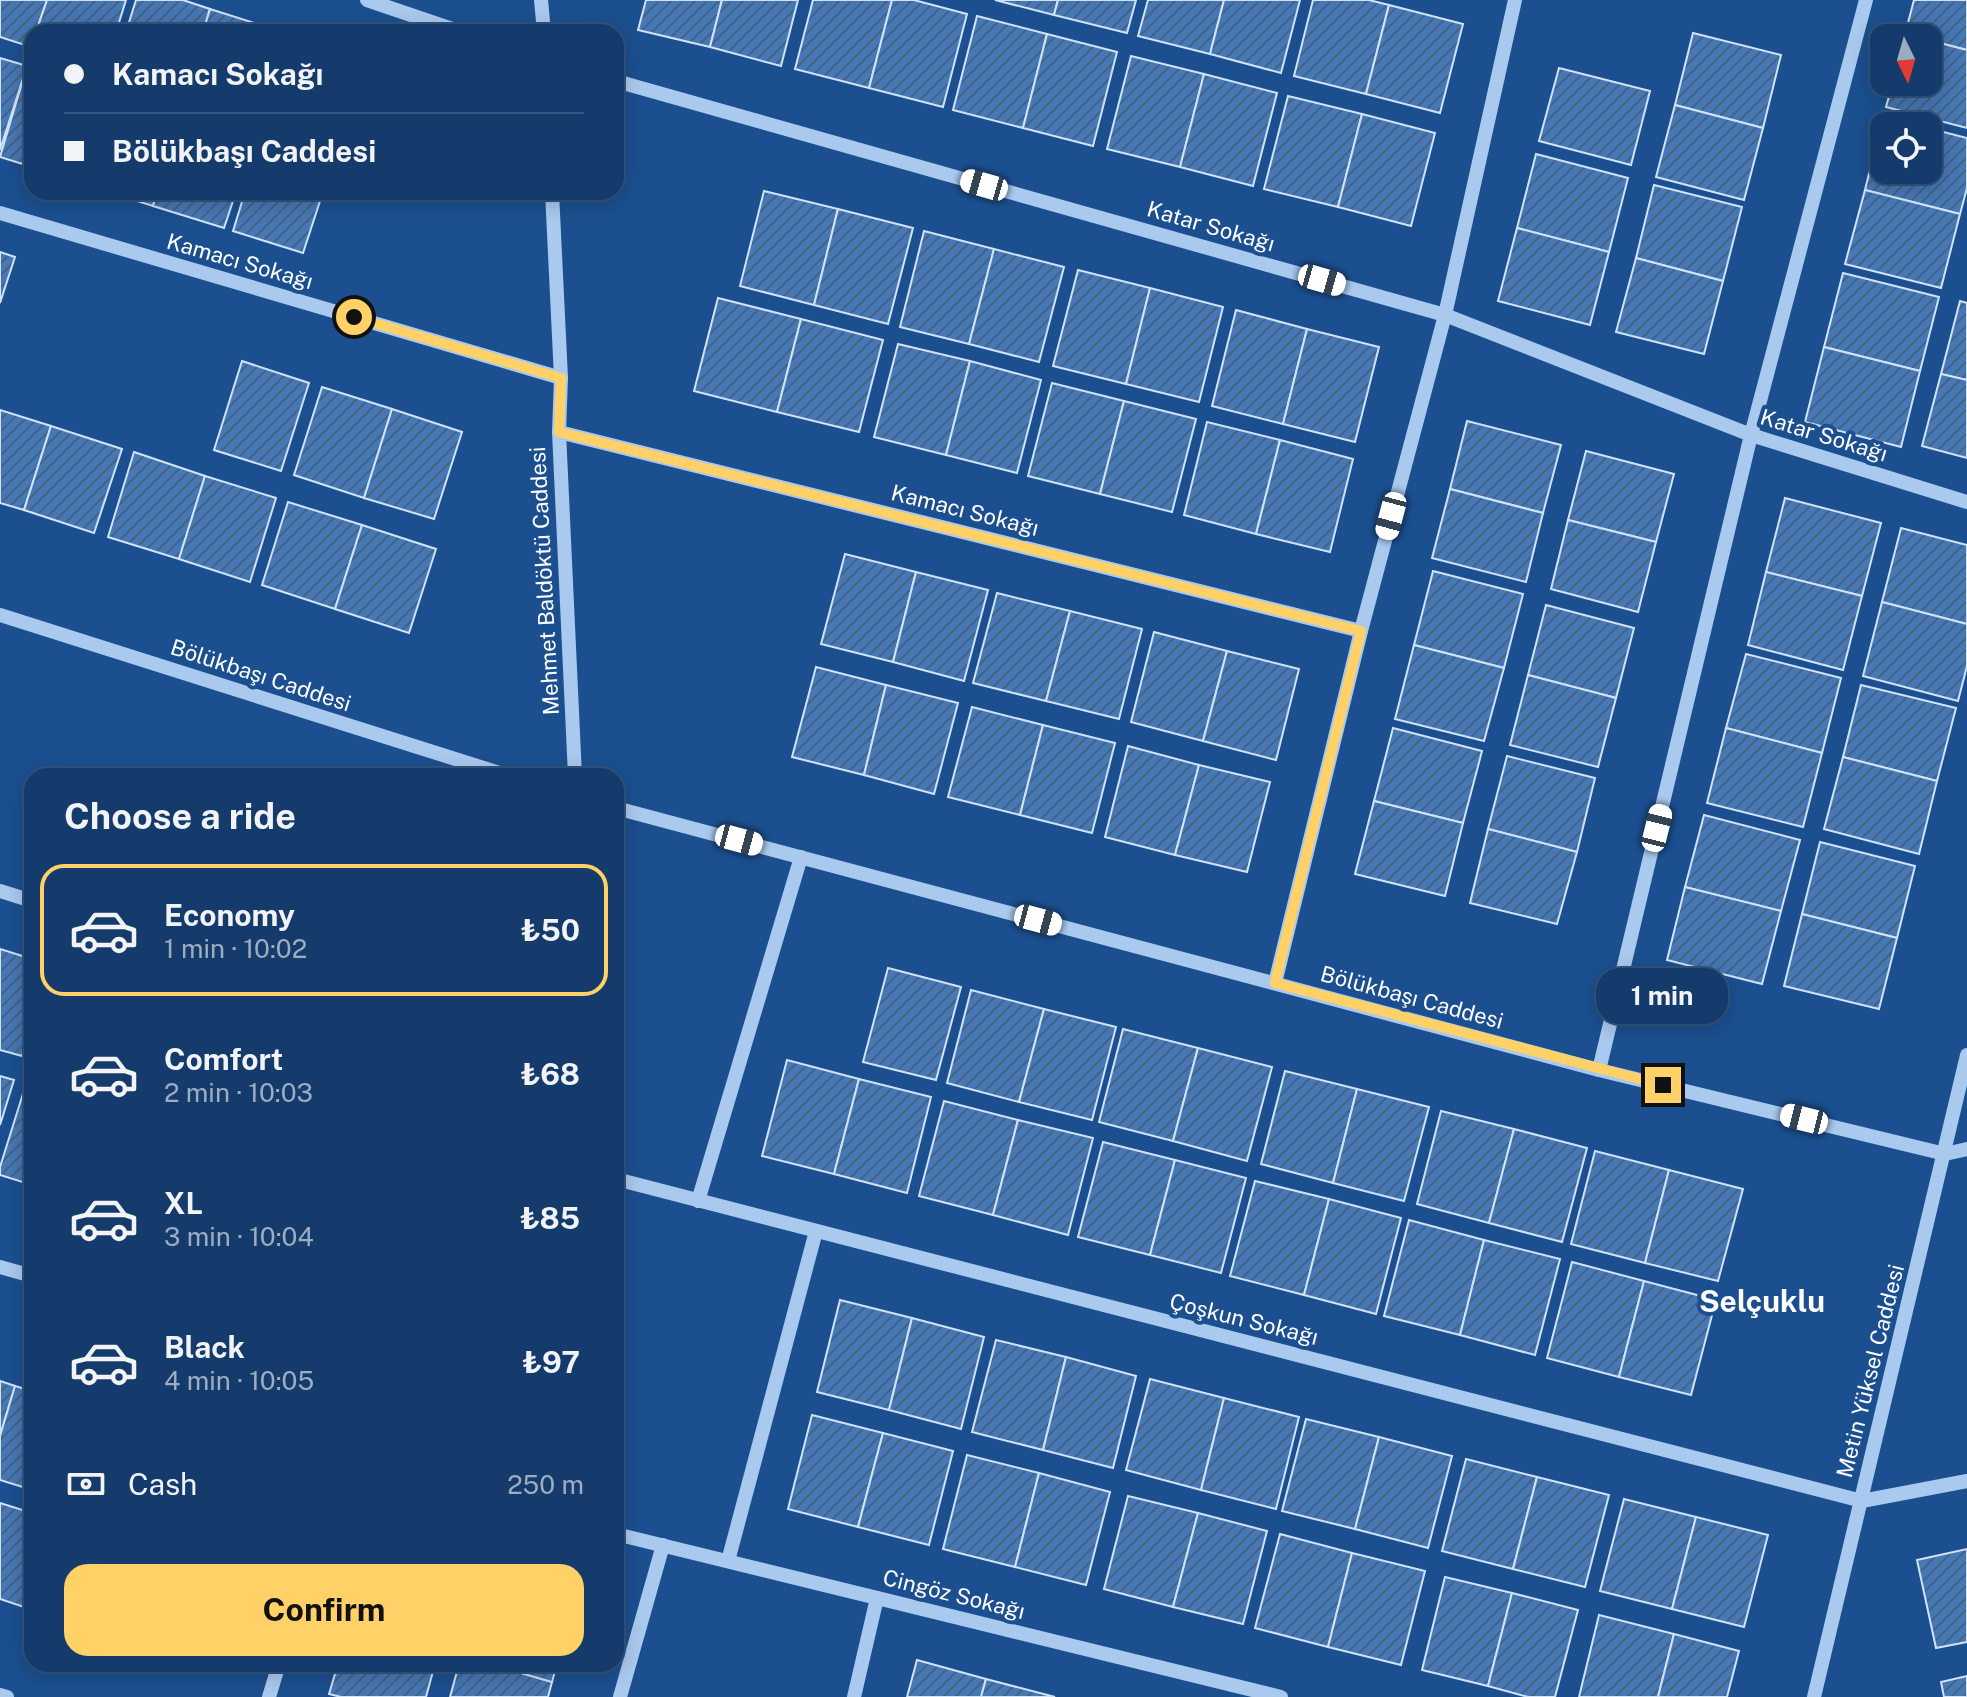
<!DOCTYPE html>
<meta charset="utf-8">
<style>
body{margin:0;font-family:"Public Sans",sans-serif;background:#214673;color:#f1f3f6;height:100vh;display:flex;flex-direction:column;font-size:30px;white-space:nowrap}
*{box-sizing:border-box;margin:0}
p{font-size:26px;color:#9dadc1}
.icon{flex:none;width:44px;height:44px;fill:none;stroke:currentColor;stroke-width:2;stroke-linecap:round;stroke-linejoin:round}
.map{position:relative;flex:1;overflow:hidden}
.sheet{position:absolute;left:24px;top:768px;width:600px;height:904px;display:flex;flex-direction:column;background:#143b6b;border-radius:24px;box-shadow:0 4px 20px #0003,0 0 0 2px #33557e}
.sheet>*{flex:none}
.hud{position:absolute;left:24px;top:24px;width:600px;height:176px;border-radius:24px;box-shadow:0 4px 20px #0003,0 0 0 2px #33557e;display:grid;align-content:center;height:176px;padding:0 40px;background:#143b6b}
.needle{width:52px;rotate:175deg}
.tools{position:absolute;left:1870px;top:24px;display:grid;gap:16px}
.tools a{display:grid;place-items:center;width:72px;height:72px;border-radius:16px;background:#143b6b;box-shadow:0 4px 20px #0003,0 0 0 2px #33557e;font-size:40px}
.end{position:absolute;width:36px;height:36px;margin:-18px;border:10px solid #ffd166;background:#111;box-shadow:0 0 0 4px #111}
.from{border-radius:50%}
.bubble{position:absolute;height:56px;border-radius:24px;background:#143b6b;box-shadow:0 4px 20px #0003,0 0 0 2px #33557e;font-size:26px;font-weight:700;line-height:56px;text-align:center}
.car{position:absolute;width:24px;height:48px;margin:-24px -12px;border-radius:10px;box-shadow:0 0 6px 2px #0007;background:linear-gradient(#fff 24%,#345 0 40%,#fff 0 76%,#345 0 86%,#fff 0)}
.hud b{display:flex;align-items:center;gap:28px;height:76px;font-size:30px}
.hud b+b{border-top:2px solid #33557e}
.hud i{width:20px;height:20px;background:#f1f3f6}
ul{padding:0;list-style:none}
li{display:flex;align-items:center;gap:24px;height:132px;margin:0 16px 12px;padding:0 24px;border:4px solid transparent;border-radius:24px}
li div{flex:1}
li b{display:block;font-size:30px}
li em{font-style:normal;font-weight:700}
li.on{border-color:#ffd166}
li>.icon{width:72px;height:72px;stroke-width:1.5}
h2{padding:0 40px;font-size:36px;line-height:96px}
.pay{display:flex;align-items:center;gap:20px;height:88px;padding:0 40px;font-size:30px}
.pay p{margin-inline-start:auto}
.primary-button{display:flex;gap:16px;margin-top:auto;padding:16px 40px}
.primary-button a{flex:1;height:92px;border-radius:24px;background:#ffd166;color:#111;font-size:32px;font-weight:700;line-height:92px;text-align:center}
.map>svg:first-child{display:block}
.building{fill:url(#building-hatch);stroke:#cfe3fa;stroke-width:2}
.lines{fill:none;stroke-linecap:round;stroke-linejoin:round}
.minor{stroke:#a9c9ee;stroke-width:14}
.route{stroke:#ffd166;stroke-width:10}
.labels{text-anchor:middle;stroke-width:8;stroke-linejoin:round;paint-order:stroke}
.street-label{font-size:22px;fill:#fff;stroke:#1b4f8f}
.district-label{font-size:30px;font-weight:bold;fill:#fff;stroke:#1b4f8f}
</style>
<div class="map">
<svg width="1967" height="1697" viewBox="0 0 1967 1697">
<defs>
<pattern id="building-hatch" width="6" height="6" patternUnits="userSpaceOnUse" patternTransform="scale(2)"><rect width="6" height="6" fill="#4478b7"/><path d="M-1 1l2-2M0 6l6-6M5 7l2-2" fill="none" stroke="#486282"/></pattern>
</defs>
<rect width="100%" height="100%" fill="#1b4f8f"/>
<g class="building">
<polygon points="0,0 47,0 36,32 32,32 31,47 0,37"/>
<polygon points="47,0 126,0 116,32 36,32"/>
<polygon points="136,0 183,0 210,9 203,32 126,32"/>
<polygon points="646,0 722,0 710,47 638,30"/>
<polygon points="722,0 798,0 781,66 710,47"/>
<polygon points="813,0 892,0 869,88 795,69"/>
<polygon points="892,0 914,0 967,14 943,107 869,88"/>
<polygon points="995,0 1058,0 1054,15"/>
<polygon points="1058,0 1136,0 1127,33 1054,15"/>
<polygon points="1148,0 1224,0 1210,54 1138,36"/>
<polygon points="1224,0 1300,0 1281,73 1210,54"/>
<polygon points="1313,0 1369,0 1389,5 1366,94 1294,76"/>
<polygon points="1914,0 1967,0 1967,50 1928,40 1928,38 1905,34"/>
<polygon points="1389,5 1463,24 1440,113 1366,94"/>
<polygon points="210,9 280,31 280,32 203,32"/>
<polygon points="977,16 1047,34 1023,128 953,110"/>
<polygon points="1693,33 1781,55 1763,128 1675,105"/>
<polygon points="1047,34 1117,52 1093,146 1023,128"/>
<polygon points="1928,40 1967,50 1967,128 1886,107 1893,82 1928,82"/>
<polygon points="1131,56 1204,74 1180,167 1107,149"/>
<polygon points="0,58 27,66 0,150"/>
<polygon points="27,66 32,68 32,167 0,157"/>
<polygon points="1559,68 1650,91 1631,165 1539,141"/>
<polygon points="1204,74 1277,93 1253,186 1180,167"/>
<polygon points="1288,96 1362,114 1338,207 1264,189"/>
<polygon points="1675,105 1763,128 1744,200 1656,177"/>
<polygon points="1362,114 1435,133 1411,226 1338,207"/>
<polygon points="1883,116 1921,126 1884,126 1884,170 1928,170 1928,128 1967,138 1967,188 1960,214 1865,190"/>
<polygon points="1536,154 1628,178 1609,252 1517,228"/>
<polygon points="1654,185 1742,207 1723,281 1636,258"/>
<polygon points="1865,190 1960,214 1941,288 1845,264"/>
<polygon points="764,191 838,209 814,305 740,286"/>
<polygon points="109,192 157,192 153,206"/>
<polygon points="157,192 236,192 224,228 153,206"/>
<polygon points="245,192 323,192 303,253 233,231"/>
<polygon points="838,209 913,228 888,324 814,305"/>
<polygon points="1517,228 1609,252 1590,325 1498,301"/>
<polygon points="924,231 994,249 969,344 900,327"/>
<polygon points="994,249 1064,267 1039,362 969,344"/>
<polygon points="0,252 15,257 0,303"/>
<polygon points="1636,258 1723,281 1704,354 1616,332"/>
<polygon points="1078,270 1150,288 1126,384 1053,366"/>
<polygon points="1843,273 1939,297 1920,371 1824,347"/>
<polygon points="1150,288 1223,307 1199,402 1126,384"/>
<polygon points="718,298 801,319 777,412 694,391"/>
<polygon points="1960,301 1967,303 1967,380 1941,374"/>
<polygon points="1236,310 1307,329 1283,424 1212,406"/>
<polygon points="801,319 883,340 859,432 777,412"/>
<polygon points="1307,329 1379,347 1355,442 1283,424"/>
<polygon points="898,344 970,361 946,455 874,437"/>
<polygon points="1824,347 1920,371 1901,447 1805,422"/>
<polygon points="242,361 309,383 281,471 214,450"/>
<polygon points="970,361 1041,380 1017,473 946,455"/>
<polygon points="1941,374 1967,380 1967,458 1922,446"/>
<polygon points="1052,383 1124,401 1100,494 1028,476"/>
<polygon points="322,387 392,409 364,498 294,475"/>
<polygon points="1124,401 1196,419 1172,512 1100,494"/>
<polygon points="392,409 462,432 434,519 364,498"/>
<polygon points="0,410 51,426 24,510 0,503"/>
<polygon points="1467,421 1561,445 1543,513 1450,489"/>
<polygon points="1207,422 1280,440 1256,534 1184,515"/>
<polygon points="51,426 122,449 94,533 24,510"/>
<polygon points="1280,440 1353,459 1330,552 1256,534"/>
<polygon points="1586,451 1674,474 1656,542 1568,520"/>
<polygon points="134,452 205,476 179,559 108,537"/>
<polygon points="205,476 276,498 250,582 179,559"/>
<polygon points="1450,489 1543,513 1526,582 1432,558"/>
<polygon points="1785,498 1881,523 1862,596 1766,572"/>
<polygon points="288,502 362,525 335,609 262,585"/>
<polygon points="1568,520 1656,542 1638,612 1551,589"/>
<polygon points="362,525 436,549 409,633 335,609"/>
<polygon points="1901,528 1967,545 1967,624 1882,602"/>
<polygon points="845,554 916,572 893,662 821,644"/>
<polygon points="1433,571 1523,594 1504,668 1414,645"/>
<polygon points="916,572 988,590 964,681 893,662"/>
<polygon points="1766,572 1862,596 1843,670 1748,645"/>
<polygon points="997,593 1070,611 1046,701 973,683"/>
<polygon points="1882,602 1967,624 1967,666 1958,701 1863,676"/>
<polygon points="1546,605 1634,628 1616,698 1528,675"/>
<polygon points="1070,611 1142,629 1119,719 1046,701"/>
<polygon points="1154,632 1227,651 1203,741 1131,722"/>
<polygon points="1414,645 1504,668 1484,741 1395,719"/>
<polygon points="1227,651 1299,669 1276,760 1203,741"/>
<polygon points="1746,654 1841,678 1822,753 1726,728"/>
<polygon points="816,667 886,685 864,775 792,757"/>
<polygon points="1528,675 1616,698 1598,767 1510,745"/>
<polygon points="886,685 958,703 934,794 864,775"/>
<polygon points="1861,685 1956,708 1937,781 1843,757"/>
<polygon points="972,707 1043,725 1020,815 948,797"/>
<polygon points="1043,725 1115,743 1092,833 1020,815"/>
<polygon points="1393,728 1482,751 1463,823 1374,801"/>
<polygon points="1726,728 1822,753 1803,827 1707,803"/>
<polygon points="1128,746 1199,765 1175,855 1105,837"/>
<polygon points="1507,756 1595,778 1577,852 1488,829"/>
<polygon points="1843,757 1937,781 1919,854 1824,829"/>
<polygon points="1199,765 1270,782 1247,872 1175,855"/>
<polygon points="1374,801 1463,823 1445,896 1355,874"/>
<polygon points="1704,815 1800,840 1781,911 1685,887"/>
<polygon points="1488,829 1577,852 1557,924 1470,903"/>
<polygon points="1820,842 1915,866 1897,938 1802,914"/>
<polygon points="1685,887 1781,911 1762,984 1667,960"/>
<polygon points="1802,914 1897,938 1879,1009 1784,986"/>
<polygon points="0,949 32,959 32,1024 22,1056 0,1050"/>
<polygon points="888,968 961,987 936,1080 863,1062"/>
<polygon points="971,990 1044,1009 1019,1102 947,1083"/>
<polygon points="1044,1009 1116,1027 1092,1120 1019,1102"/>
<polygon points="1123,1029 1198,1048 1173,1141 1099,1122"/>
<polygon points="1198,1048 1272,1067 1247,1161 1173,1141"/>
<polygon points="787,1060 859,1079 834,1174 762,1156"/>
<polygon points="1285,1071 1357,1089 1333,1183 1261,1164"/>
<polygon points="0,1076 14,1080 0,1125"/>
<polygon points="859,1079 931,1097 907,1193 834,1174"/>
<polygon points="26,1084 32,1086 32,1185 0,1175 0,1167"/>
<polygon points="1357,1089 1429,1107 1404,1201 1333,1183"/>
<polygon points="944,1101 1018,1120 993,1215 919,1196"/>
<polygon points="1441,1111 1514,1129 1489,1223 1417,1204"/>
<polygon points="1018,1120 1093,1138 1068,1235 993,1215"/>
<polygon points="1514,1129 1587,1148 1562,1242 1489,1223"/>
<polygon points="1103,1142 1175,1160 1150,1255 1078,1237"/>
<polygon points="1595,1151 1669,1170 1645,1263 1571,1244"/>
<polygon points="1175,1160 1246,1178 1221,1273 1150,1255"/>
<polygon points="1669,1170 1743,1189 1718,1281 1645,1263"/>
<polygon points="1255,1181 1329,1199 1304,1295 1230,1276"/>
<polygon points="1329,1199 1401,1218 1376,1314 1304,1295"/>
<polygon points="1409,1220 1484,1240 1460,1335 1384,1316"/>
<polygon points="1484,1240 1560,1259 1535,1355 1460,1335"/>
<polygon points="1572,1262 1644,1281 1619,1377 1547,1358"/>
<polygon points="1644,1281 1716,1300 1691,1395 1619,1377"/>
<polygon points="840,1300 912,1318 889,1410 817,1392"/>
<polygon points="912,1318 984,1337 961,1429 889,1410"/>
<polygon points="996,1340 1066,1357 1043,1450 972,1432"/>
<polygon points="1066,1357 1136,1376 1113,1468 1043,1450"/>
<polygon points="1150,1379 1224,1398 1201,1490 1126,1470"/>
<polygon points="0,1381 15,1386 0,1436"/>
<polygon points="15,1386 32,1391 32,1490 0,1480 0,1436"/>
<polygon points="1224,1398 1299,1417 1276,1509 1201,1490"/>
<polygon points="812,1415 883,1433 858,1527 788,1509"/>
<polygon points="1306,1419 1379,1437 1355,1529 1282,1511"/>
<polygon points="883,1433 953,1451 929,1545 858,1527"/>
<polygon points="1379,1437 1452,1456 1428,1548 1355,1529"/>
<polygon points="967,1455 1039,1473 1015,1567 943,1549"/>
<polygon points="1466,1459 1537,1477 1513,1569 1442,1551"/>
<polygon points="1039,1473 1110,1492 1086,1585 1015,1567"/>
<polygon points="1537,1477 1609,1495 1585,1587 1513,1569"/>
<polygon points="1128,1496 1198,1513 1173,1607 1104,1589"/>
<polygon points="1624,1499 1696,1517 1672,1609 1600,1591"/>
<polygon points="0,1503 32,1513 32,1583 24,1607 0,1599"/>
<polygon points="1198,1513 1267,1531 1243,1624 1173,1607"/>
<polygon points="1696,1517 1768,1535 1744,1627 1672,1609"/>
<polygon points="1280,1534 1352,1553 1328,1647 1255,1628"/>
<polygon points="1967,1549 1967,1642 1936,1648 1917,1560"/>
<polygon points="1352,1553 1425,1571 1401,1665 1328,1647"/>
<polygon points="1445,1577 1512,1593 1488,1686 1422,1670"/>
<polygon points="1512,1593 1578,1610 1555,1697 1528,1697 1488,1686"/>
<polygon points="1599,1615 1674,1634 1658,1697 1579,1697"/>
<polygon points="1674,1634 1739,1651 1727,1697 1658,1697"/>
<polygon points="917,1660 986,1679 981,1697 907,1697"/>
<polygon points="338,1664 435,1664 426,1697 341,1697 329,1694"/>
<polygon points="459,1664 490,1664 552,1682 548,1697 450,1697"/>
<polygon points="490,1664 557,1664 552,1682"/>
<polygon points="1967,1676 1967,1697 1944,1697 1941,1682"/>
<polygon points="986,1679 1055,1697 981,1697"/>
</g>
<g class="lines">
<g class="minor">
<polyline points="367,0 461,32"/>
<polyline points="541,0 544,32"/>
<polyline points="616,81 1445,315 1751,435 1967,502"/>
<polyline points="552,192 561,378 559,432 575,776"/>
<polyline points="0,213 561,378"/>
<polyline points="559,432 1361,631"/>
<polyline points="0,615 509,776"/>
<polyline points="616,808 1599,1070 1945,1154 1967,1149"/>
<polyline points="0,891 32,901"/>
<polyline points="1275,983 1361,631 1445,315 1515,0"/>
<polyline points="1599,1070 1751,435 1866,0"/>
<polyline points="616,1179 1862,1501 1967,1481"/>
<polyline points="698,1201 801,857"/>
<polyline points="0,1267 32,1276"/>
<polyline points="616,1534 1281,1697"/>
<polyline points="728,1561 816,1231"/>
<polyline points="0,1695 7,1697"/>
<polyline points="269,1697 279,1664"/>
<polyline points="620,1697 663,1545"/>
<polyline points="854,1697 877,1598"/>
<polyline points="1814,1697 1967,1055"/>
</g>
</g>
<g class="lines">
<polyline class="route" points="354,317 561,378 559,432 1361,631 1275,983 1663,1085"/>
</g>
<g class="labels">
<g class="street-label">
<text transform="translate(1211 226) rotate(16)" y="8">Katar Sokağı</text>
<text transform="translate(240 261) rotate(16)" y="8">Kamacı Sokağı</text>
<text transform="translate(1824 435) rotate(17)" y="8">Katar Sokağı</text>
<text transform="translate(965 510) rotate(14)" y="8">Kamacı Sokağı</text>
<text transform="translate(544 581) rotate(-93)" y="8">Mehmet Baldöktü Caddesi</text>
<text transform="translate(261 675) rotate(18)" y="8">Bölükbaşı Caddesi</text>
<text transform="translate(1412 997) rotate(15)" y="8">Bölükbaşı Caddesi</text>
<text transform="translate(1244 1319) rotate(14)" y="8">Çoşkun Sokağı</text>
<text transform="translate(1870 1371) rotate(-76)" y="8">Metin Yüksel Caddesi</text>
<text transform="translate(954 1594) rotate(14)" y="8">Cingöz Sokağı</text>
</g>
<g class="district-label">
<text x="1762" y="1312">Selçuklu</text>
</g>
</g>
</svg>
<div class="tools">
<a><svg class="needle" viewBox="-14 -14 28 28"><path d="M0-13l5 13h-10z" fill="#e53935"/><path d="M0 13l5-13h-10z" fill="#9dadc1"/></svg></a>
<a><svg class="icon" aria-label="locate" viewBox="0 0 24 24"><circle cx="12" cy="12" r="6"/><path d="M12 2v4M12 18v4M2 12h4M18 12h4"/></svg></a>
</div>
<i class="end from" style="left:354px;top:317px"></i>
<i class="end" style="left:1663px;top:1085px"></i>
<div class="bubble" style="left:1596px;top:968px;width:132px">1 min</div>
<i class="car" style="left:984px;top:185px;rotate:286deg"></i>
<i class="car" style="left:1322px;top:280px;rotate:106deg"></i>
<i class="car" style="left:1391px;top:516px;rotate:195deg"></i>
<i class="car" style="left:1657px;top:828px;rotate:14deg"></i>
<i class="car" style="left:739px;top:840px;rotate:105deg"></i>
<i class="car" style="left:1038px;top:920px;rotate:105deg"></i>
<i class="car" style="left:1804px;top:1119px;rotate:284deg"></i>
<div class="hud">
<b><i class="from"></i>Kamacı Sokağı</b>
<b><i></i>Bölükbaşı Caddesi</b>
</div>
<section class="sheet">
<h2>Choose a ride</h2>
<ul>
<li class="on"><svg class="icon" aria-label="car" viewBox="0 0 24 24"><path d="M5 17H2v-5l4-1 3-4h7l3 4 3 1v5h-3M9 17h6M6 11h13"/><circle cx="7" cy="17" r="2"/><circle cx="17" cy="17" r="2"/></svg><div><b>Economy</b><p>1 min · 10:02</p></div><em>₺50</em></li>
<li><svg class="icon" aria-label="car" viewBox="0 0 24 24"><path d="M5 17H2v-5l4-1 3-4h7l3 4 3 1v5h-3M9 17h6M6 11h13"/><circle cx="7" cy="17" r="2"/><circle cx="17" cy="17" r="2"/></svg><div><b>Comfort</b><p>2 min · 10:03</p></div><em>₺68</em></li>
<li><svg class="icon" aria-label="car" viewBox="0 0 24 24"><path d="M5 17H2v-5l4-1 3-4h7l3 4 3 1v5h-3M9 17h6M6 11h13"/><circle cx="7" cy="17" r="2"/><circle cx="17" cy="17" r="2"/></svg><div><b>XL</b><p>3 min · 10:04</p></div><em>₺85</em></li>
<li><svg class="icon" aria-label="car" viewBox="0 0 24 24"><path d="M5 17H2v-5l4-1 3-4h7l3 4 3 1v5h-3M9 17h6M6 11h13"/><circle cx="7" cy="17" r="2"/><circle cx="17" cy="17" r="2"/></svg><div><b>Black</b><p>4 min · 10:05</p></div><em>₺97</em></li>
</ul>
<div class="pay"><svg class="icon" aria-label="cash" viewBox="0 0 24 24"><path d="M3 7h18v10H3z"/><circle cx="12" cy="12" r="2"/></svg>Cash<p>250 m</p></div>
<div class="primary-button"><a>Confirm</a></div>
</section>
</div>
